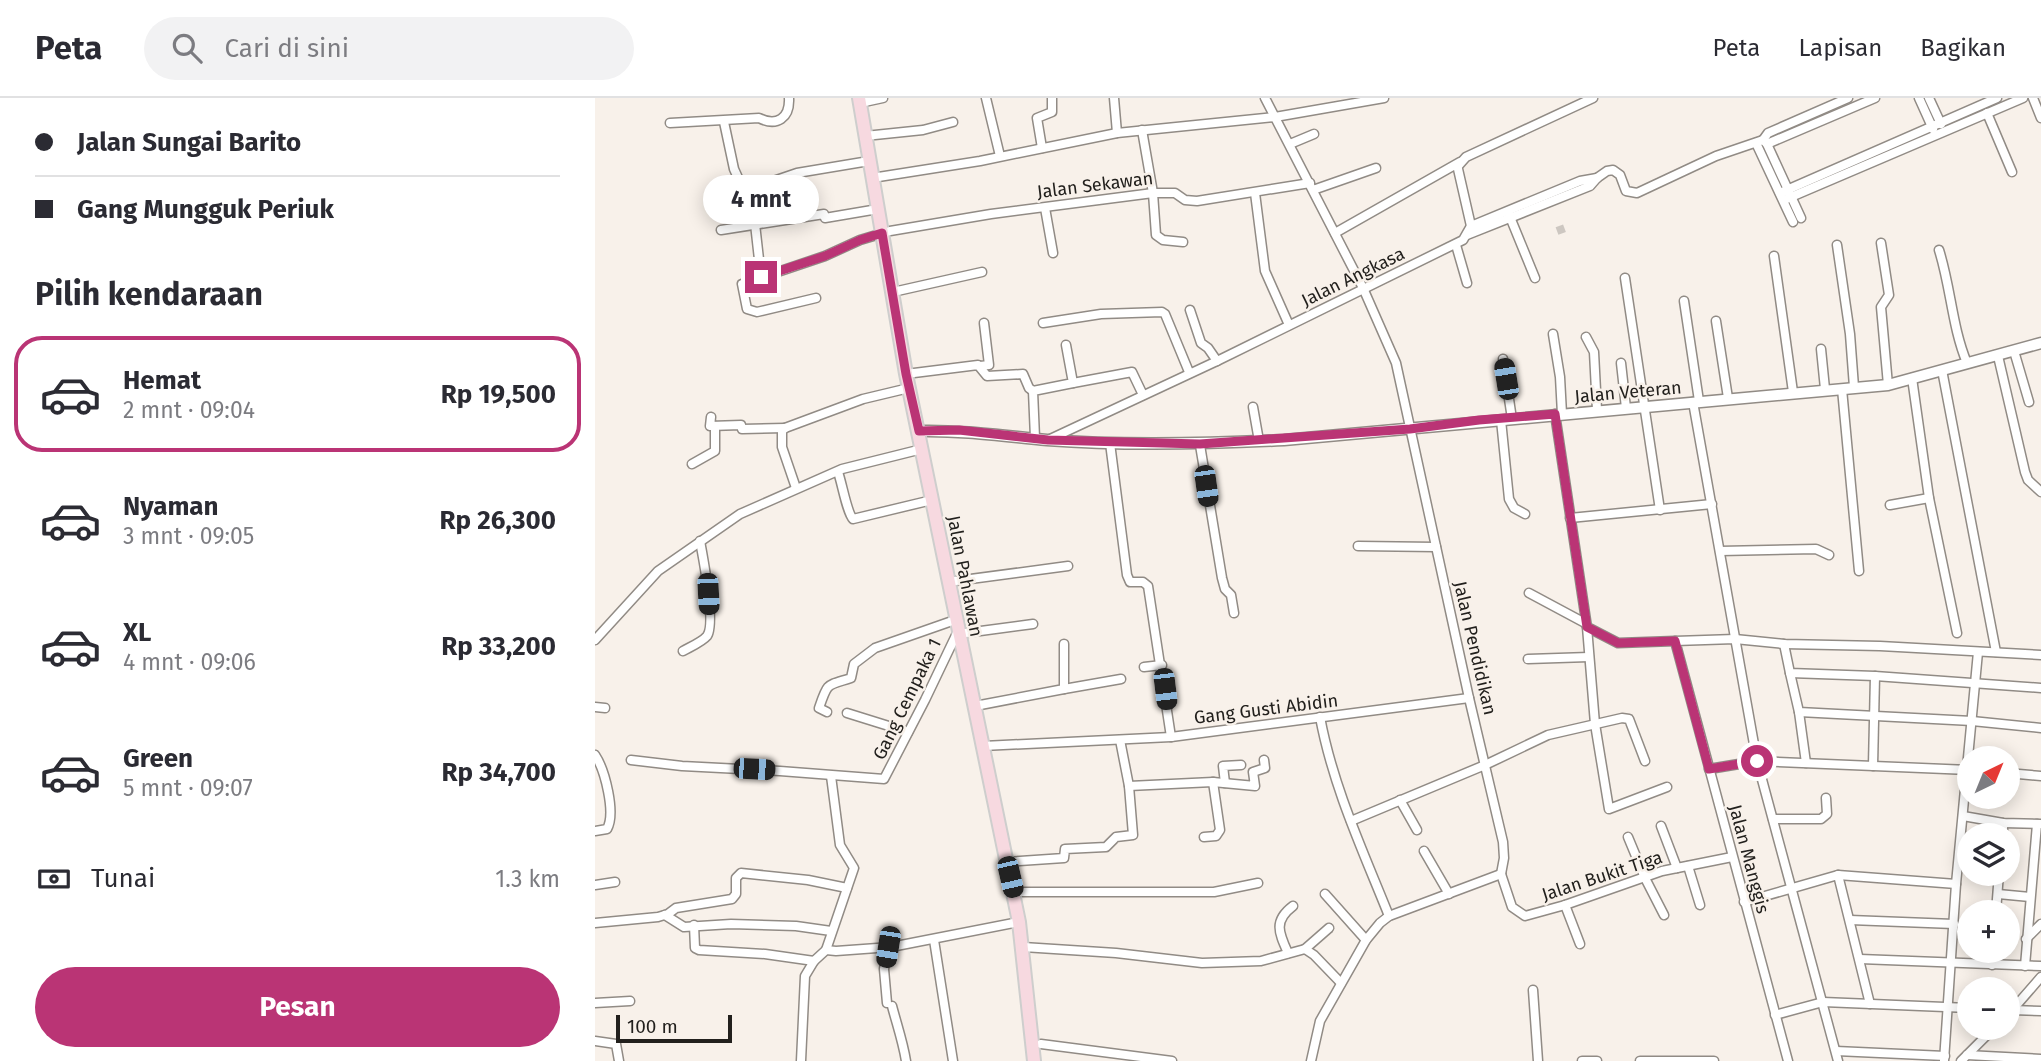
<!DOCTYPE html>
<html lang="id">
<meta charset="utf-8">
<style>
body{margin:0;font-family:"Fira Sans",sans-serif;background:#f2f2f3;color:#2b2b33;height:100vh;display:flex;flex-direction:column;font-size:26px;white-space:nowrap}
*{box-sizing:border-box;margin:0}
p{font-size:23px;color:#7c7c81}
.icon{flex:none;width:38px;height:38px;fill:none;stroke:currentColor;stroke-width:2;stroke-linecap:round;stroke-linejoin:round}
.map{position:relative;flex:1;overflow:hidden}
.panel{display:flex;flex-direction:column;background:#fff;width:595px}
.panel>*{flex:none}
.banner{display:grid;align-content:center;height:154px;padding:0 35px;background:#fff}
.needle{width:46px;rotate:43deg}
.controls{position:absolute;left:1362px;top:648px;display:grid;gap:14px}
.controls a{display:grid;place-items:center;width:63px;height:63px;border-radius:50%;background:#fff;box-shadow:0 4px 18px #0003;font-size:35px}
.scale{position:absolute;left:21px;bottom:18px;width:116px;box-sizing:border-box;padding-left:7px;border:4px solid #22201d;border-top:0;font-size:19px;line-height:24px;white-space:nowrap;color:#22201d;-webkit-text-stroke:5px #f8f1ea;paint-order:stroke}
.end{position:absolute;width:32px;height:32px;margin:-16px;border:9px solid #ba3475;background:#fff;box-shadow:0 0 0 4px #fff}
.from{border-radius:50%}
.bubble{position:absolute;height:49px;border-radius:24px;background:#fff;box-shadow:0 4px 18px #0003;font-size:23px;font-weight:700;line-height:49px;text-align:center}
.car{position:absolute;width:21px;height:42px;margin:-21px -10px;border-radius:9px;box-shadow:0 0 5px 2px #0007;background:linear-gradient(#222 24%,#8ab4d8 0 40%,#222 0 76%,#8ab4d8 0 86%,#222 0)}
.banner b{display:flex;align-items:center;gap:24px;height:66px;font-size:26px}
.banner b+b{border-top:2px solid #e1e1e2}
.banner i{width:18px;height:18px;background:#2b2b33}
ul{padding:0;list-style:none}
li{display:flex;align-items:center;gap:21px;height:116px;margin:0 14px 10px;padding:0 21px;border:4px solid transparent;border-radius:28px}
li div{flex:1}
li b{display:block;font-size:26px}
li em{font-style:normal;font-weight:700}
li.current{border-color:#ba3475}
li>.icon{width:63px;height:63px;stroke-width:1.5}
h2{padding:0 35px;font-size:32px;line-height:84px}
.pay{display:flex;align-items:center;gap:18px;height:77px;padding:0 35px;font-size:26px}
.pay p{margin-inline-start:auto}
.action{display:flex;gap:14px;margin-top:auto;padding:14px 35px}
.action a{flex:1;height:80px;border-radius:42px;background:#ba3475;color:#fff;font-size:28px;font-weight:700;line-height:80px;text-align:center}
header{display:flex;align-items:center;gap:42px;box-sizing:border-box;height:98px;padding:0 35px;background:#fff;border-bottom:2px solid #e1e1e2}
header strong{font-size:33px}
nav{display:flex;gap:38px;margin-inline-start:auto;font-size:24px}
.search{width:490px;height:63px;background:#f2f2f3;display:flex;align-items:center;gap:18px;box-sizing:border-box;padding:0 24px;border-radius:38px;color:#7c7c81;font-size:26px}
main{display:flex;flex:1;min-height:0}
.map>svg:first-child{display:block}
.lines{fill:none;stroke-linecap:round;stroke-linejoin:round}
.minor-tunnel{stroke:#cdc7c1;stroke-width:8;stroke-dasharray:8 4;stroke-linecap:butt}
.minor-casing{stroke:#918b85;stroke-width:11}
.tertiary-casing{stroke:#918b85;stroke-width:13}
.primary-casing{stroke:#cececd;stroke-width:16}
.minor{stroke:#fff;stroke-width:8}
.tertiary{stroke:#fff;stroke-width:10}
.primary{stroke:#f7d9e0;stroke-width:12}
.route{stroke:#ba3475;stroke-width:9}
.labels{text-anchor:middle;stroke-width:5;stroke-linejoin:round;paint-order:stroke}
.street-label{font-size:18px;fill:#22201d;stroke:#f8f1ea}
</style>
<header>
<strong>Peta</strong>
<div class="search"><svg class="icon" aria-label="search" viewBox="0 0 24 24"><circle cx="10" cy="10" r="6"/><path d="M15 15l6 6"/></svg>Cari di sini</div>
<nav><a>Peta</a><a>Lapisan</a><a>Bagikan</a></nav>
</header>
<main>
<section class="panel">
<div class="banner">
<b><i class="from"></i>Jalan Sungai Barito</b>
<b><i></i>Gang Mungguk Periuk</b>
</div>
<h2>Pilih kendaraan</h2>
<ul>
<li class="current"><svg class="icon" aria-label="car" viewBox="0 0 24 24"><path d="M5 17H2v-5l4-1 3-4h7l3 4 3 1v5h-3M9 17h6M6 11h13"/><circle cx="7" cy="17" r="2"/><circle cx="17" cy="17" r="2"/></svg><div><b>Hemat</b><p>2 mnt · 09:04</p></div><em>Rp 19,500</em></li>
<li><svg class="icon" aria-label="car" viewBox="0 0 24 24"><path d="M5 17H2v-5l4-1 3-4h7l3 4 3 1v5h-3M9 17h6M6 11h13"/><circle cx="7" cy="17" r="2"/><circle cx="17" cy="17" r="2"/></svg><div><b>Nyaman</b><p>3 mnt · 09:05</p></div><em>Rp 26,300</em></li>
<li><svg class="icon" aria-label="car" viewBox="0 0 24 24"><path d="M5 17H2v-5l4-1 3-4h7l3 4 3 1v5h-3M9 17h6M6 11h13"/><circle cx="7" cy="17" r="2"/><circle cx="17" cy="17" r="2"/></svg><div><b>XL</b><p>4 mnt · 09:06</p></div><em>Rp 33,200</em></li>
<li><svg class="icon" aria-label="car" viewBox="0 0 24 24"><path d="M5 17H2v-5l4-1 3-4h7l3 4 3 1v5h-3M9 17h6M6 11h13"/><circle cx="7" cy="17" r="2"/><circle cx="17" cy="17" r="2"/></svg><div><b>Green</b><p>5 mnt · 09:07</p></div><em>Rp 34,700</em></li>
</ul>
<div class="pay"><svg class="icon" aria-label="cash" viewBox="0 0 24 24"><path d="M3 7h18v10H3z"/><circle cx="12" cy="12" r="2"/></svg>Tunai<p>1.3 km</p></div>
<div class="action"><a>Pesan</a></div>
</section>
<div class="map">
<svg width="1446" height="963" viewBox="0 0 1446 963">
<rect width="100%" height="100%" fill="#f8f1ea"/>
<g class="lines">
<polyline class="minor-tunnel" points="962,133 970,130"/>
<defs>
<g id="minor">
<polyline points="391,0 405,58"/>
<polyline points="519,0 522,35"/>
<polyline points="670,0 768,190 801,265 874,600 908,744 909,760 906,776"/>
<polyline points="1324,0 1338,31"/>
<polyline points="1334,0 1346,26"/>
<polyline points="1438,0 1446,20"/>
<polyline points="265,5 288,0"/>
<polyline points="1392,15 1417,74"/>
<polyline points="129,24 139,71 149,93 202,75 274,63"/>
<path d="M75,25L164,20C182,29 195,20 194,0"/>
<polyline points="547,32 558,95 561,137 568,142 588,144"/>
<polyline points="270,38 328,32 358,24"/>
<polyline points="1168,42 1173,35 1253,0"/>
<polyline points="1161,45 1198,124"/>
<polyline points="695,46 719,36"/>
<polyline points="1172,46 1206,120"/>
<polyline points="447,50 442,20 457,14 457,0"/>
<polyline points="277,80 385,63 522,35 680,19 789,0"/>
<polyline points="718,92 781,70"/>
<polyline points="660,95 670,173 694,227"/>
<polyline points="1185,95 1402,0"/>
<polyline points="1189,102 1428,0"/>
<polyline points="450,110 458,155"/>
<polyline points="915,119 940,180"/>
<polyline points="160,126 166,179"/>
<polyline points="876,128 985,83 1002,80"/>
<polyline points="126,132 229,116 230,120 283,111"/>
<polyline points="740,135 865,64"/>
<polyline points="872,137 995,88 1002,80 1012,73 1018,72 1025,77 1031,93 1042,95 1121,58 1168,42 1172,46 1280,0"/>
<polyline points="1286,145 1294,197 1286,209 1293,287"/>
<polyline points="861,147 872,185"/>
<polyline points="1242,147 1255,236 1259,289"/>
<path d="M1344,152C1356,190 1357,229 1372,265"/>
<polyline points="1179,158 1198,294"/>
<polyline points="1030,180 1065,412"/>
<polyline points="298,194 387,174"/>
<polyline points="221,200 162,214 152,211 147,186 230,158 265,142 295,133 396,116 558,95 580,95 590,102 602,103 715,85"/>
<polyline points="1089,203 1104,303"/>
<polyline points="595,212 606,245 613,250 622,263"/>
<polyline points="1121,223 1133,300"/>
<polyline points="448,225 506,216 567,214 570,216 594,274"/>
<polyline points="958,236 965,279 967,316"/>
<polyline points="991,239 999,254 1002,312"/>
<polyline points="1226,251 1230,291"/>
<polyline points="1419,253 1434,304"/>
<polyline points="1403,258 1430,374 1433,382 1446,394"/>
<polyline points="908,261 917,321"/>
<polyline points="1026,265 1031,310"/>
<polyline points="385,268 394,267 389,225"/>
<polyline points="1347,272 1401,554"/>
<polyline points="311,276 383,267 392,278 428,276 434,290 438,293"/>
<polyline points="1317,280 1334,400 1362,535"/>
<polyline points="478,285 537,274 548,297"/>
<polyline points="1247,291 1264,473"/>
<polyline points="1098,304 1162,663 1243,963"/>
<polyline points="658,309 664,343"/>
<polyline points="960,316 992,529 1023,545 1080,543"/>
<polyline points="116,319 115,328 146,327 147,331 190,330"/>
<polyline points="906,322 914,401 919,410 930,416"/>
<polyline points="440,340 438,293 478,285 471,247"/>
<polyline points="453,342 622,263 868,142 876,128 863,71 863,68 871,59 998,0"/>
<polyline points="515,345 532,477 535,484 548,484 553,488 576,639"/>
<polyline points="605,347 627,480 630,491 636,497 639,515"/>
<polyline points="97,366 120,353 120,328"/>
<path d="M243,374C247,385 252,415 258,421L337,402"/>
<polyline points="201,390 187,349 187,333 190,330 268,301 314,290"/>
<polyline points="1295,407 1334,400"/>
<polyline points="975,420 1117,406"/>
<polyline points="763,448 841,449"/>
<polyline points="1125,453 1221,451 1234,457"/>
<polyline points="353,484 473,468"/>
<polyline points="934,495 990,525"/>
<polyline points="992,529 1000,626 1014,711 1072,689"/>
<polyline points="363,536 438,526"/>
<polyline points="0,542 63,473 145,416 247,371 327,351"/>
<polyline points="1189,546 1195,575 1280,578 1446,590"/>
<path d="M88,553C95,549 107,544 112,538C121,526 108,459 105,443"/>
<polyline points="933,561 994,559"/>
<polyline points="549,569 567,567"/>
<polyline points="1195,575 1204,614 1377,623 1446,630"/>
<polyline points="469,591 526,581"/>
<polyline points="380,608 469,591 469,546"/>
<polyline points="0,609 10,610"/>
<path d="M232,614L224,610C233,584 231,588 256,580L259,566L280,550L360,522"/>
<polyline points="1204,614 1211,665"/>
<polyline points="252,615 313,634"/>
<path d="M725,619C738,689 768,753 794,818"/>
<polyline points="388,648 576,639 874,600"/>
<path d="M0,657C10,672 21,715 12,731L0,733"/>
<polyline points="36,662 87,668 185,673 289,681 330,602 363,533"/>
<polyline points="1278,668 1280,578"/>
<polyline points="1114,671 1162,663 1374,672"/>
<polyline points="1412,675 1446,678"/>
<polyline points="618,684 660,688 658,674 670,670 669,662"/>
<polyline points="630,685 628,668 646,667"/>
<polyline points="534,688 618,684 625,732 621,738 609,739"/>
<polyline points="805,702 822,732"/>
<polyline points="1368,718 1408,725 1446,726"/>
<polyline points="1178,721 1226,721 1232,716 1231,700"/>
<polyline points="756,723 890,667 953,637 1027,620 1034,621 1050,663"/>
<polyline points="1066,728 1082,770"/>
<polyline points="1408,737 1408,725"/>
<polyline points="1033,739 1050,780 1069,817"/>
<polyline points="829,753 854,796"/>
<polyline points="411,764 469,760 470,751 511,749 521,739 538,737 534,688 525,642"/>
<polyline points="1093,768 1105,807"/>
<polyline points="906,776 917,809 930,818 970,807 1067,773 1137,759"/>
<polyline points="1243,777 1275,906"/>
<polyline points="0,787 20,784"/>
<polyline points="418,794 619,794 663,785"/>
<polyline points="730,796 771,842"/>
<polyline points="1403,796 1435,799"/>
<polyline points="1149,804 1243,777 1361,786"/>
<polyline points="970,807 985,846"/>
<polyline points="1401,814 1404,775"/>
<polyline points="70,817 89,829 136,826 201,828 236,833"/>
<polyline points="1255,822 1359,826"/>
<polyline points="0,825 63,819 73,816 81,810 137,801 141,796 141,780 146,775 213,782 252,790"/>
<polyline points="99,827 100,850 104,852 170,856 219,863"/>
<polyline points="1431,841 1446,826"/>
<polyline points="339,842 358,963"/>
<polyline points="428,849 521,855 607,865 666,863 710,851 719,857 746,885"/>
<polyline points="710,851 734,830"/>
<polyline points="231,852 259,770 245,747 236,678"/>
<path d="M693,855C684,835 678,823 698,808"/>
<polyline points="1265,861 1446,868"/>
<polyline points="1397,867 1398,852"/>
<polyline points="1430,868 1442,726"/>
<polyline points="938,892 943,963"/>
<polyline points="0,905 35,903"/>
<polyline points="292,905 289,871 293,849"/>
<path d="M297,908C302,927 308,944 311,963"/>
<polyline points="1417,912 1446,913"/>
<polyline points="1180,917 1228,904 1374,910"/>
<polyline points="1412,918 1446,879"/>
<polyline points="0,943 21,946 24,963"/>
<polyline points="446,946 577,963"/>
<polyline points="1241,953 1350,958"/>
<polyline points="1372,957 1446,961"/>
<polyline points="206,963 210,878 219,863 231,852 241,853 296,849 424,824"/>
<polyline points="716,963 725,923 771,842 785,825 794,818 906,776"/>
<polyline points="987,963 1002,963"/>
<polyline points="1045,963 1119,963"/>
<polyline points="1193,963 1080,543 1140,541 1189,546 1285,548 1446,557"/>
<polyline points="1349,963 1361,786 1383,554"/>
<polyline points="1366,963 1400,929"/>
</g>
<path id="tertiary" d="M324,333C368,332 409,338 452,342C531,348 610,346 689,342L1293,287L1446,245"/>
<polyline id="primary" points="264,0 311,276 424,824 439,963"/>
</defs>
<use href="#minor" class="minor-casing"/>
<use href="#tertiary" class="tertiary-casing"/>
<use href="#primary" class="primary-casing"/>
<use href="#minor" class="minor"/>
<use href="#tertiary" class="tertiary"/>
<use href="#primary" class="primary"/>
</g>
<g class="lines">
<polyline class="route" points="166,179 230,158 265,142 287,135 311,276 324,333 364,332 453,342 605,346 815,331 884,322 960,316 992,529 1023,545 1080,543 1114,671 1162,663"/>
</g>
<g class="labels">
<g class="street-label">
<text transform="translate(500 87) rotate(-7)" y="6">Jalan Sekawan</text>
<text transform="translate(758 179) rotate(-26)" y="6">Jalan Angkasa</text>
<text transform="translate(1033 294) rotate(-5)" y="6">Jalan Veteran</text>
<text transform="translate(370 478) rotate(79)" y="6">Jalan Pahlawan</text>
<text transform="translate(880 550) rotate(77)" y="6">Jalan Pendidikan</text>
<text transform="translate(312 601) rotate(-64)" y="6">Gang Cempaka 1</text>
<text transform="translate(671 611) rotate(-7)" y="6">Gang Gusti Abidin</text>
<text transform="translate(1154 761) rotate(75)" y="6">Jalan Manggis</text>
<text transform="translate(1007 778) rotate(-18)" y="6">Jalan Bukit Tiga</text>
</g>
</g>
</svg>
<div class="controls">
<a><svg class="needle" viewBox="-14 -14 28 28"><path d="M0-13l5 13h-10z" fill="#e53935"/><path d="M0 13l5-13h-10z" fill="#7c7c81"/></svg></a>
<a><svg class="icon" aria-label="layers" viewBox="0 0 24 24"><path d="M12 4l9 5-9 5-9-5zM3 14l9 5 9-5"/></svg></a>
<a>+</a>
<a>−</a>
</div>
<div class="scale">100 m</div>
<i class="end from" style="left:1162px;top:663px"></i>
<i class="end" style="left:166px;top:179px"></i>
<div class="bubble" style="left:108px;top:77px;width:116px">4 mnt</div>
<i class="car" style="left:911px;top:281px;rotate:351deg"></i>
<i class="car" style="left:611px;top:388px;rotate:172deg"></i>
<i class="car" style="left:113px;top:496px;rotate:177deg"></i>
<i class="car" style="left:570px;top:591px;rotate:173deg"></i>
<i class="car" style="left:159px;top:671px;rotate:93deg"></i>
<i class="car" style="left:415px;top:779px;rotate:167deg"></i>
<i class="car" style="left:293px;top:849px;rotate:189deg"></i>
</div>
</main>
